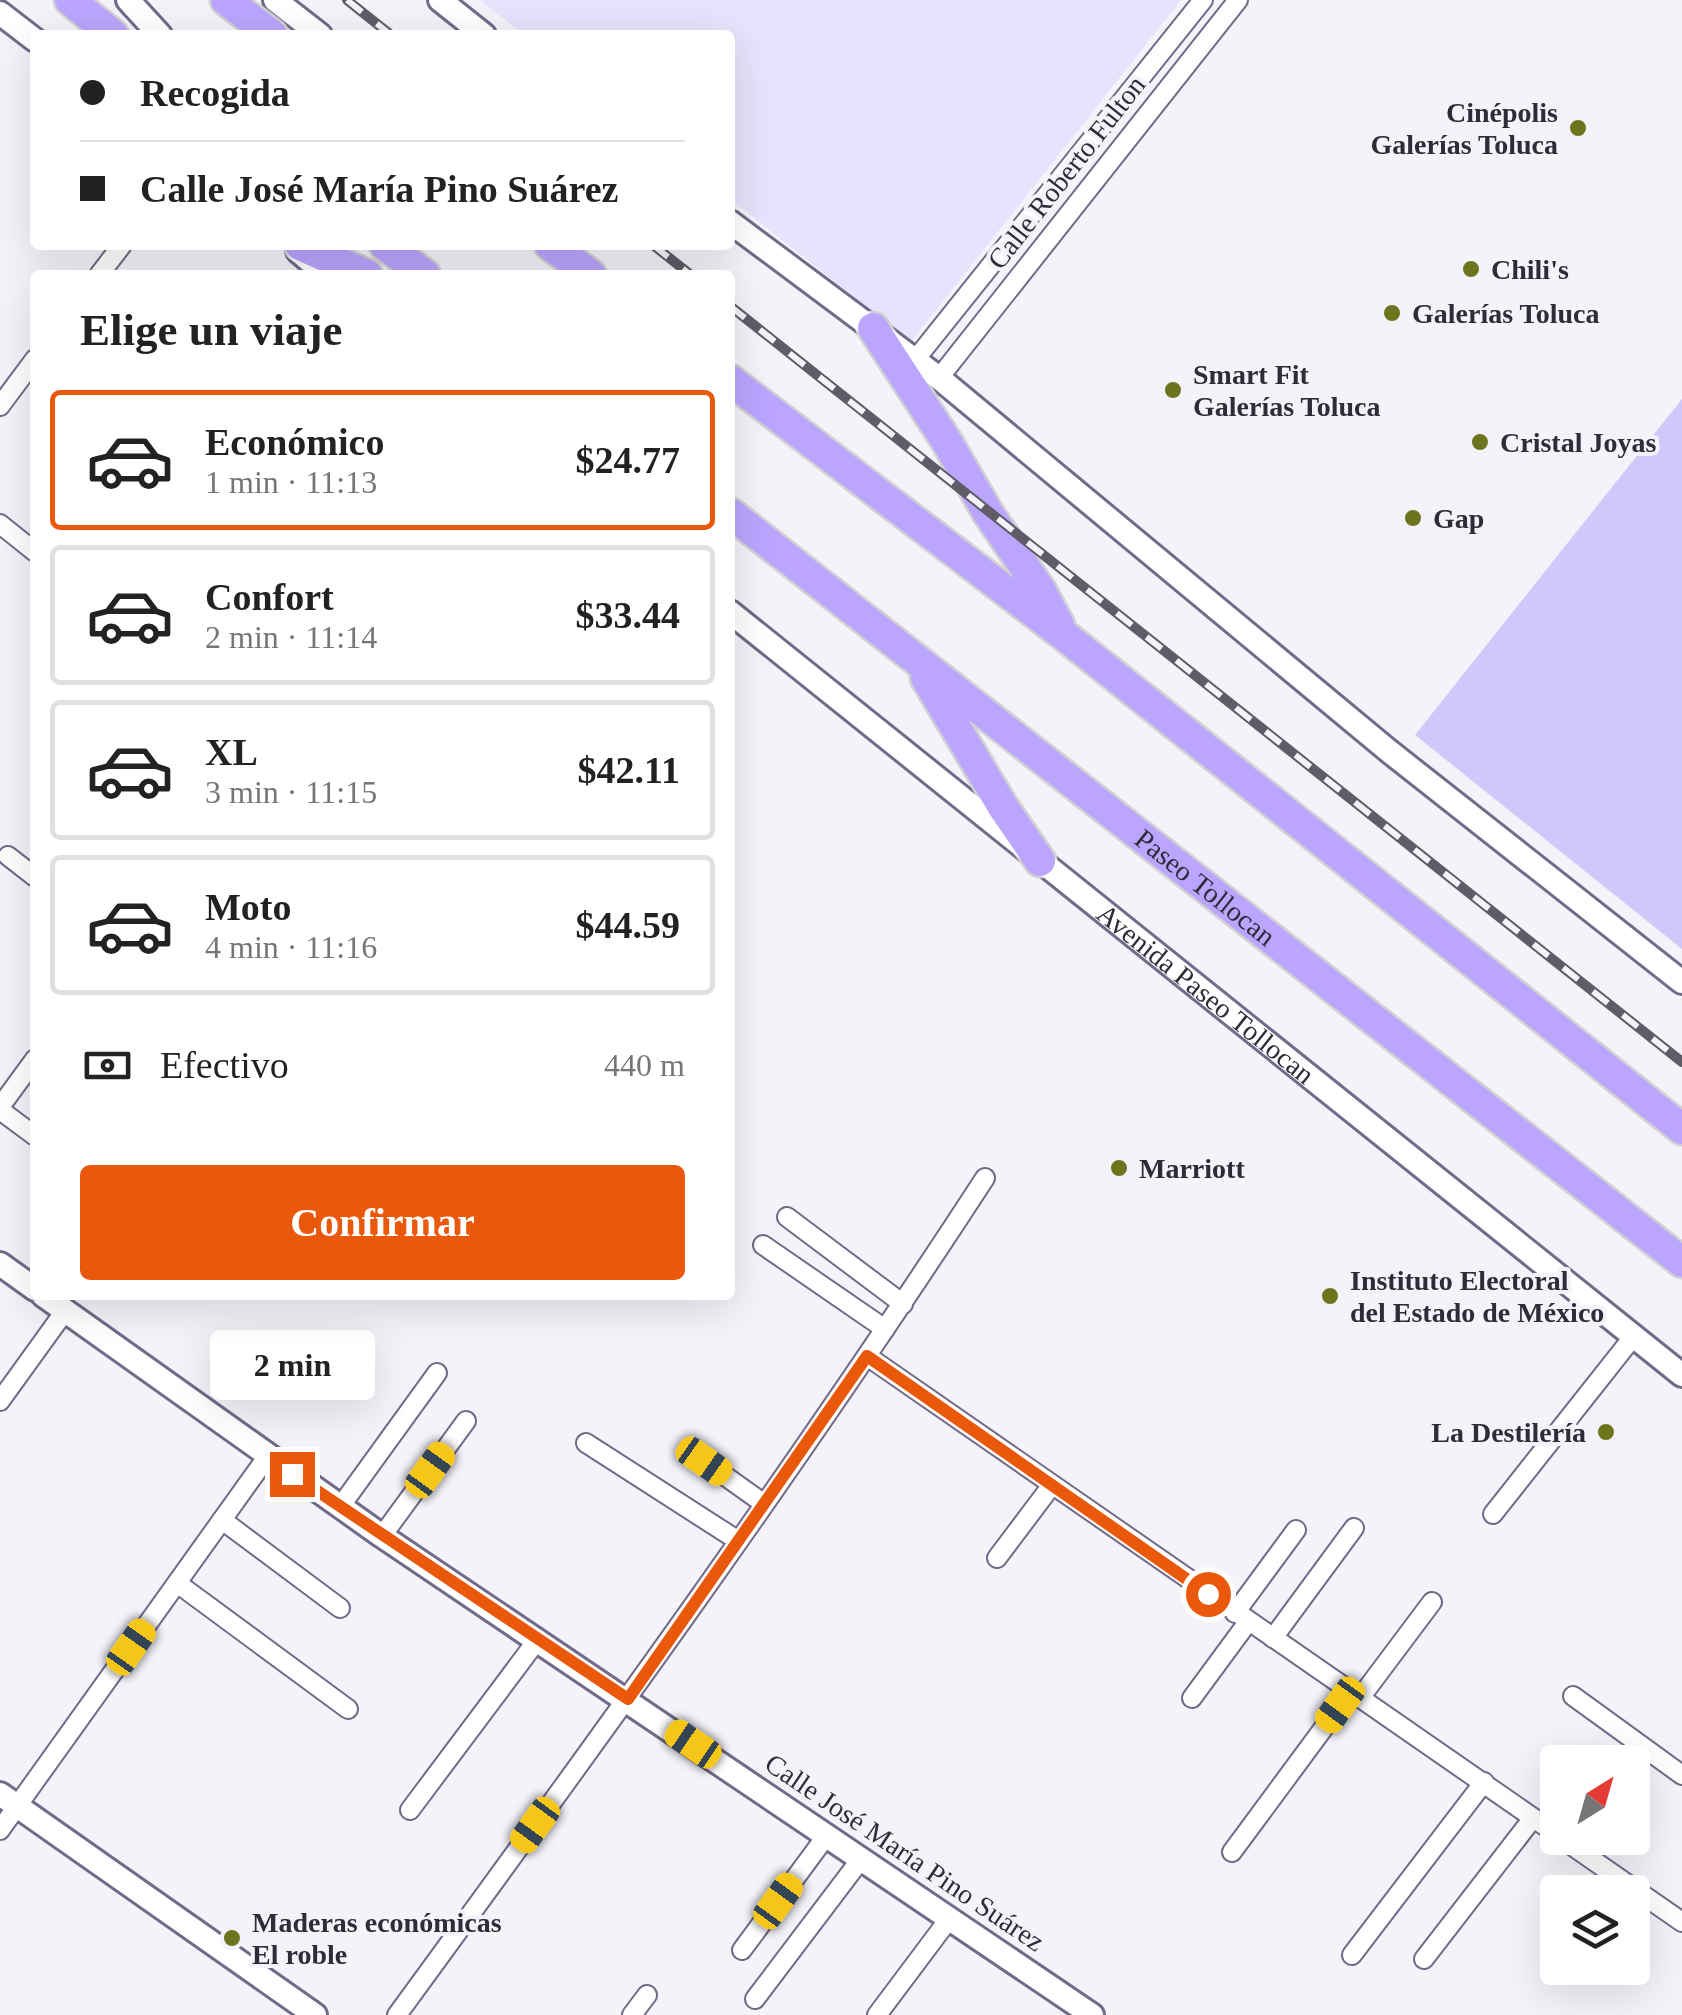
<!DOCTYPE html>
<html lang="es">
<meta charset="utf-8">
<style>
body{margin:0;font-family:"Times New Roman",serif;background:#f6f6f6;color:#222;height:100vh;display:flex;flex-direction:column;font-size:38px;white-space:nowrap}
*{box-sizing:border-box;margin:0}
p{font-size:32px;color:#767676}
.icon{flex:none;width:55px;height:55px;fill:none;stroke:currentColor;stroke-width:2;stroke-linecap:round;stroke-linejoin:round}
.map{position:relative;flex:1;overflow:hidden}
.panel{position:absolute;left:30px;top:270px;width:705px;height:1030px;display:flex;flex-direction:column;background:#fff;border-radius:10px;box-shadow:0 10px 40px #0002}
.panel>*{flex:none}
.top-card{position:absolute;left:30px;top:30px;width:705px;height:220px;border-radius:10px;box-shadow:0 10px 40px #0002;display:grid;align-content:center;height:220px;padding:0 50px;background:#fff}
.needle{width:65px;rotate:37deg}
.controls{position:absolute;left:1540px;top:1745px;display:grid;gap:20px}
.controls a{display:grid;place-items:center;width:110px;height:110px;border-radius:10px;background:#fff;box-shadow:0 10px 40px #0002;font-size:50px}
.end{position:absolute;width:45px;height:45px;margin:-22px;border:12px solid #ea580c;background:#fff;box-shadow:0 0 0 5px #fff}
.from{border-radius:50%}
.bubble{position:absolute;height:70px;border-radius:10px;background:#fff;box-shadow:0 10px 40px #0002;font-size:32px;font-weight:700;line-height:70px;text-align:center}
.car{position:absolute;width:30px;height:60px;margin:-30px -15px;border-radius:12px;box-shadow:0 0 8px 2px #0007;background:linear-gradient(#f5c518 24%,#345 0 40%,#f5c518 0 76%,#345 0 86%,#f5c518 0)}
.top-card b{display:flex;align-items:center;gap:35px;height:95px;font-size:38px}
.top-card b+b{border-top:2px solid #e0e0e0}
.top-card i{width:25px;height:25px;background:#222}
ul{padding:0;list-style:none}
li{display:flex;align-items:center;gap:30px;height:140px;margin:0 20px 15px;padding:0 30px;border:5px solid #e0e0e0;border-radius:10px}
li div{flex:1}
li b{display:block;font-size:38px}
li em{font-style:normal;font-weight:700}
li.on{border-color:#ea580c}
li>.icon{width:90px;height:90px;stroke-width:1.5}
h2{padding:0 50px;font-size:45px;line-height:120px}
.pay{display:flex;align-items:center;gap:25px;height:110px;padding:0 50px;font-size:38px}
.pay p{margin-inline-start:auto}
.button{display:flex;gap:20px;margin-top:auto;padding:20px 50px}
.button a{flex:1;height:115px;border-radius:10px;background:#ea580c;color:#fff;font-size:40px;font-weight:700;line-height:115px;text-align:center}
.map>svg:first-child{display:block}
.built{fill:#e8e3fc}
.green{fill:#d2c7fb}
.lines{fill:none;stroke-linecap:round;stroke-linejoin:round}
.street-casing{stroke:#716a88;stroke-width:22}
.secondary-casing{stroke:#716a88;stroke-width:28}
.highway-casing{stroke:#d1d1d3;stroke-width:35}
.street{stroke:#fff;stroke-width:18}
.secondary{stroke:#fff;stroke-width:22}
.highway{stroke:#bba5ff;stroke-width:30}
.rail-casing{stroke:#5f5c68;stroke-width:10}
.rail{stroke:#f4f3fa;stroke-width:6;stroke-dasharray:19;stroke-linecap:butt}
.route{stroke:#ea580c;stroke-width:12}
.poi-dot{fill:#6c741d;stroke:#f4f3fa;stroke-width:4}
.labels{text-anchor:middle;stroke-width:8;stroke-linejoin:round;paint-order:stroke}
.poi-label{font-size:28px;font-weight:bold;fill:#2f2c39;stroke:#f4f3fa;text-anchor:start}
.street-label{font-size:28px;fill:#2f2c39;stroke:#f4f3fa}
</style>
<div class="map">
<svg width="1682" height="2015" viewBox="0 0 1682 2015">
<rect width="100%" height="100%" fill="#f4f3fa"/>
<polygon class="built" points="480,0 1181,0 911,342 730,199 730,35 524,35"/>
<polygon class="green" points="1682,399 1682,949 1415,735"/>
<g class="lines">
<defs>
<g id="street">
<polyline points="99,275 122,245"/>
<polyline points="915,360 1203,0"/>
<polyline points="939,378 1238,0"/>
<polyline points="0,406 35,359"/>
<polyline points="0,524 35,552"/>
<polyline points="8,856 35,877"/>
<polyline points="0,1107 35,1059"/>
<polyline points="0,1110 35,1136"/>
<polyline points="787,1217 903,1304"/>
<polyline points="763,1245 885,1329"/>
<polyline points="867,1356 1558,1835"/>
<polyline points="0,1401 65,1311"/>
<polyline points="586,1443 737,1540"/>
<polyline points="704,1461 763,1503"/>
<polyline points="340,1507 437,1373"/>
<polyline points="1493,1514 1633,1337"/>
<polyline points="222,1520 340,1608"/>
<polyline points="382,1536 466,1421"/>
<polyline points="997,1558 1052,1485"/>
<polyline points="177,1583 348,1709"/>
<polyline points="1235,1613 1296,1530"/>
<polyline points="1273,1638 1354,1528"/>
<polyline points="1573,1696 1682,1775"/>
<polyline points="1192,1698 1248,1622"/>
<polyline points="1360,1698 1432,1602"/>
<polyline points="410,1810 538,1639"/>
<polyline points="0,1830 267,1457"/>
<polyline points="1561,1838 1682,1922"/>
<polyline points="1232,1852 1351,1691"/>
<polyline points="742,1950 827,1835"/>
<polyline points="1352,1955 1484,1782"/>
<polyline points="1424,1959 1533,1818"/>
<polyline points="755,1999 861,1859"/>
<path d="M397,2015C598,1740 799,1464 985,1178"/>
<polyline points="632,2015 647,1995"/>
<polyline points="877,2015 949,1919"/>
</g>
<g id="secondary">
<polyline points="128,0 160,35"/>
<polyline points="275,0 320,35"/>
<polyline points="440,0 484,35"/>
<polyline points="0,13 35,40"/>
<polyline points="730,222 939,378 1390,752 1682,982"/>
<polyline points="298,251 326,275"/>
<path id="s1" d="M730,612L1682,1375"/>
<polyline points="0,1264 35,1289"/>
<polyline points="43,1295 382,1536 1092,2015"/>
<polyline points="0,1794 315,2015"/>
</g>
<g id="highway">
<polyline points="70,0 113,35"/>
<polyline points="226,0 272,35"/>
<polyline points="300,245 367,275"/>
<polyline points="385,245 425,275"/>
<polyline points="550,245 591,275"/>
<polyline points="873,328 947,442 988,513 1041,591 1059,625"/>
<polyline points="730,380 1065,636 1682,1129"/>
<path id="s2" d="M730,513L1682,1262"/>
<polyline points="926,678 1003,807 1040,861"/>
</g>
</defs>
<use href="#street" class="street-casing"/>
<use href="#secondary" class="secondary-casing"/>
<use href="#highway" class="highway-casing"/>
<use href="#street" class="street"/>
<use href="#secondary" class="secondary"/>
<use href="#highway" class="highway"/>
<defs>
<g id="rail">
<polyline points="347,0 391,35"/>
<polyline points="653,245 691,275"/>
<polyline points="730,306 1682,1062"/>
</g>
</defs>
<use href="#rail" class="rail-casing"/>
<use href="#rail" class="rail"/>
</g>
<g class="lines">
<polyline class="route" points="292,1474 628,1699 867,1356 1208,1594"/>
</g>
<g class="poi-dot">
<circle cx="1578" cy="128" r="10"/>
<circle cx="1471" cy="269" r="10"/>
<circle cx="1392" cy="313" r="10"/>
<circle cx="1173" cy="390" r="10"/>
<circle cx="1480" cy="442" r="10"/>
<circle cx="1413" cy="518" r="10"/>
<circle cx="1119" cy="1168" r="10"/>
<circle cx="1330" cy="1296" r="10"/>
<circle cx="1606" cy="1432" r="10"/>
<circle cx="232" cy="1938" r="10"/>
</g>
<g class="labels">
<g class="poi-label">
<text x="1558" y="122" text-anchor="end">Cinépolis<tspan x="1558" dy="32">Galerías Toluca</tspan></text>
<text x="1491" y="279">Chili's</text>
<text x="1412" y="323">Galerías Toluca</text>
<text x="1193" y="384">Smart Fit<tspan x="1193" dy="32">Galerías Toluca</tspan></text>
<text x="1500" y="452">Cristal Joyas</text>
<text x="1433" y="528">Gap</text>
<text x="1139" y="1178">Marriott</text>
<text x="1350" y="1290">Instituto Electoral<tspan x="1350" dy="32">del Estado de México</tspan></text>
<text x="1586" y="1442" text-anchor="end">La Destilería</text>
<text x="252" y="1932">Maderas económicas<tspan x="252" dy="32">El roble</tspan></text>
</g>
<g class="street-label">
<text transform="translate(1066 172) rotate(-52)" y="10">Calle Roberto Fulton</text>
<text dy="10" stroke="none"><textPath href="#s2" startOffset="605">Paseo Tollocan</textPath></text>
<text dy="10" stroke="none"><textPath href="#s1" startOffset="610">Avenida Paseo Tollocan</textPath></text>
<text transform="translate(905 1852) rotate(34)" y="10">Calle José María Pino Suárez</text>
</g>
</g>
</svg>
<div class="controls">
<a><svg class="needle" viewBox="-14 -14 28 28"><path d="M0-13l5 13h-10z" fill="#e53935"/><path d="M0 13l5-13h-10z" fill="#767676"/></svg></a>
<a><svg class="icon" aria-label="layers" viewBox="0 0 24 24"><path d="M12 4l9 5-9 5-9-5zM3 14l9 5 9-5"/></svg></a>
</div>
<i class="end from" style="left:1208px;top:1594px"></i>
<i class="end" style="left:292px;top:1474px"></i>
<div class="bubble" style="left:210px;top:1330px;width:165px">2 min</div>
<i class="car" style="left:704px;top:1461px;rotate:125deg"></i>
<i class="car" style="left:430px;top:1470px;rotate:36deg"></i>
<i class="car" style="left:131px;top:1647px;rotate:35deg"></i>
<i class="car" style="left:1340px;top:1705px;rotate:216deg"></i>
<i class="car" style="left:693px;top:1744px;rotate:304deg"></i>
<i class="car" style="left:535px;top:1825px;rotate:216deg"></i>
<i class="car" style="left:778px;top:1901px;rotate:36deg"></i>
<div class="top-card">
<b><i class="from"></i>Recogida</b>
<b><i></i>Calle José María Pino Suárez</b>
</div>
<section class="panel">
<h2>Elige un viaje</h2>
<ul>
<li class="on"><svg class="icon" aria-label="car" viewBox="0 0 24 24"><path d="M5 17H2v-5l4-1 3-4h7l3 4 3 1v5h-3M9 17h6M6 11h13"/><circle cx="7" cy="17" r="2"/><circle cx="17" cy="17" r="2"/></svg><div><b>Económico</b><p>1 min · 11:13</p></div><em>$24.77</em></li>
<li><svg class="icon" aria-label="car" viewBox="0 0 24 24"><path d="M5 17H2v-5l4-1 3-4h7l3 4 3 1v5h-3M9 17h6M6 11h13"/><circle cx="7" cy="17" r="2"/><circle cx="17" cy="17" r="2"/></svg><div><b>Confort</b><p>2 min · 11:14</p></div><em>$33.44</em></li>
<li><svg class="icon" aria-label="car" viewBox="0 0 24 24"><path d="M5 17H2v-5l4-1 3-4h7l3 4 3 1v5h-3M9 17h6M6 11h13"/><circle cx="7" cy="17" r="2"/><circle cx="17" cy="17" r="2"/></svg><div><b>XL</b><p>3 min · 11:15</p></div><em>$42.11</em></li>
<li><svg class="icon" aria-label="car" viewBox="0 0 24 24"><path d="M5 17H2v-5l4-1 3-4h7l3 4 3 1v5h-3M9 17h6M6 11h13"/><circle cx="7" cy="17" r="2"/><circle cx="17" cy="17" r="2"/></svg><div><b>Moto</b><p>4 min · 11:16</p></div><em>$44.59</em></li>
</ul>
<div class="pay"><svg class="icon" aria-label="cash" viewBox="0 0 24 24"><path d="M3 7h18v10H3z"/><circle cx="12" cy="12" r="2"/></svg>Efectivo<p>440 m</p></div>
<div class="button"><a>Confirmar</a></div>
</section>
</div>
